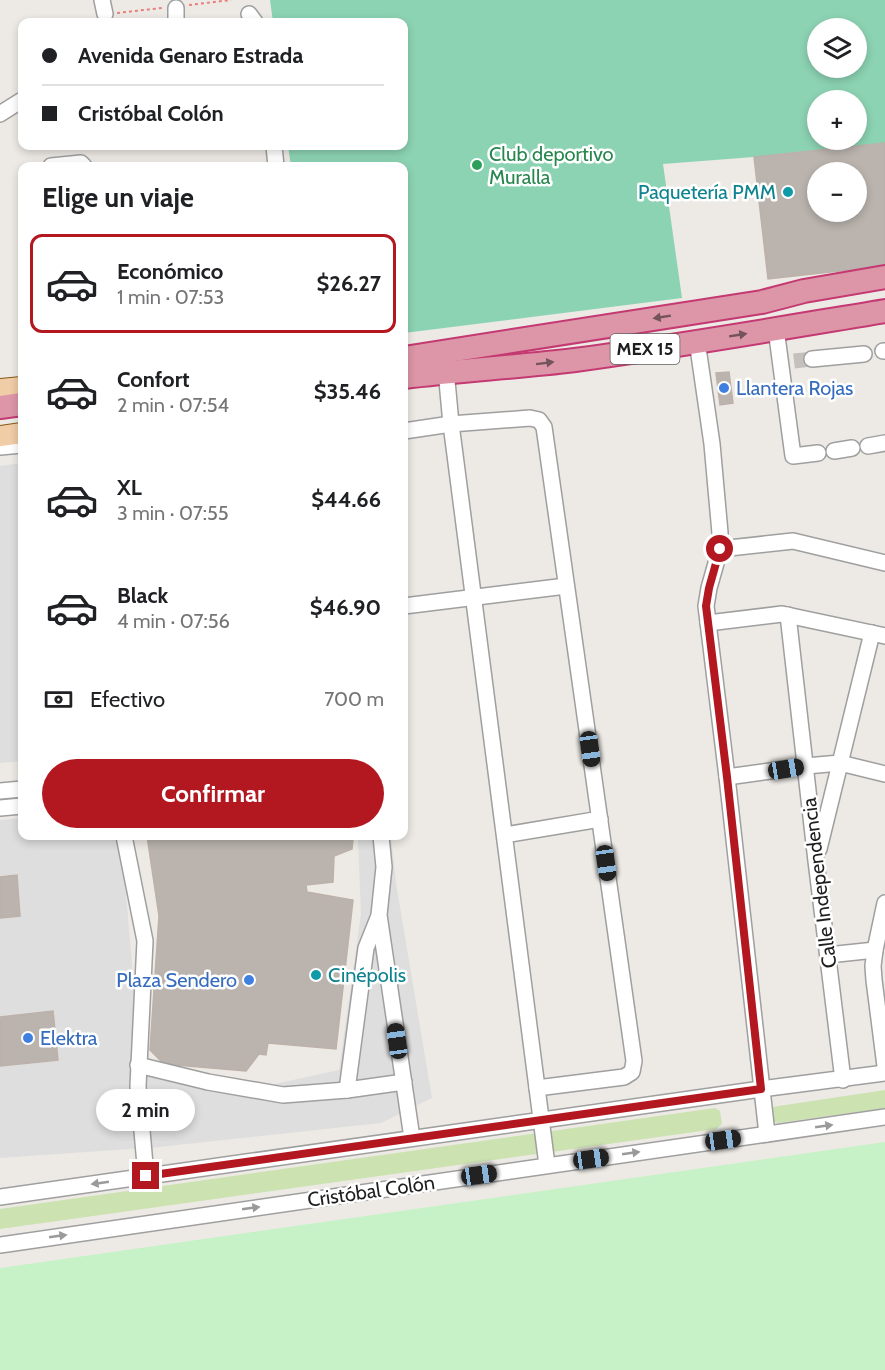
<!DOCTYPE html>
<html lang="es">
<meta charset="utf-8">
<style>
body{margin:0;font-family:Cabin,sans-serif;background:#f6f6f6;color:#202124;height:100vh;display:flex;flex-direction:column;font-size:22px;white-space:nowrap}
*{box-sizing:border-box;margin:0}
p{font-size:20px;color:#757577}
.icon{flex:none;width:33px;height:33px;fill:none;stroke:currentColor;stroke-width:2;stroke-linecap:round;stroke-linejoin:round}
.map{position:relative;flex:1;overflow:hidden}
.details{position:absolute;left:18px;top:162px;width:390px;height:678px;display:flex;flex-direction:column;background:#fff;border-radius:12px;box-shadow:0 3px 9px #0003}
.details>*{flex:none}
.banner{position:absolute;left:18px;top:18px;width:390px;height:132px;border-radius:12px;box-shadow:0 3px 9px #0003;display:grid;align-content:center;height:132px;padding:0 24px;background:#fff}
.fabs{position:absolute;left:807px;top:18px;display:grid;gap:12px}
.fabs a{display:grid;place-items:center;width:60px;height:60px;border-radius:50%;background:#fff;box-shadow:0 3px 9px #0003;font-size:30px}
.end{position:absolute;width:27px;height:27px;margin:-14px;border:8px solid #b31821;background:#fff;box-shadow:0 0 0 3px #fff}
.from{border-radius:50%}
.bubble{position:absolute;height:42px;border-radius:21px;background:#fff;box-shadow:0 3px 9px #0003;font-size:20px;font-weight:700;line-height:42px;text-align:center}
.car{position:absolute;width:18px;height:36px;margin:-18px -9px;border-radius:8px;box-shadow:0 0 4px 2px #0007;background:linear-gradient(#222 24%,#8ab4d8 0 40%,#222 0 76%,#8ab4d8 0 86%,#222 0)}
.banner b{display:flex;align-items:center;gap:21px;height:57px;font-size:22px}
.banner b+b{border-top:2px solid #e0e0e0}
.banner i{width:15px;height:15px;background:#202124}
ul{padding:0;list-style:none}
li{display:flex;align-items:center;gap:18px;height:99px;margin:0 12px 9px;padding:0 12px;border:3px solid transparent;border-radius:12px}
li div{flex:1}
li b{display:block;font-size:22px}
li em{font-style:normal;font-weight:700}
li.selected{border-color:#b31821}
li>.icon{width:54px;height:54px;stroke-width:1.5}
h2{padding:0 24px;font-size:27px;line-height:72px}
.pay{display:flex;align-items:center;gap:15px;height:66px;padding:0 24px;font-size:22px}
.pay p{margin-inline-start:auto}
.primary-button{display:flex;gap:12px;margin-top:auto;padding:12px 24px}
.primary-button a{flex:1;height:69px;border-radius:36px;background:#b31821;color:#fff;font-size:24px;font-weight:700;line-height:69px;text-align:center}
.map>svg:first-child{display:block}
.grass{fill:#cce2b1}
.park{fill:#c7f2c8}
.pitch{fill:#8cd3b3;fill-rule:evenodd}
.parking{fill:#dedede}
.building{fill:#bab3ae;stroke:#bdb1a9;stroke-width:1.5;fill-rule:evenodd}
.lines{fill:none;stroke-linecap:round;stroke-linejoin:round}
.minor-tunnel{stroke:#c4c1bd;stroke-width:15;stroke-dasharray:15 8;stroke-linecap:butt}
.minor-casing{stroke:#9f9f9f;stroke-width:18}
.major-casing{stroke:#855812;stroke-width:22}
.highway-casing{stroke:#c43971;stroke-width:26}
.path{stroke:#e97f7b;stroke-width:2;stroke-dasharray:3 3;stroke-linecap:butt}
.minor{stroke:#fff;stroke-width:15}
.major{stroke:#f0cca7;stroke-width:20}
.highway{stroke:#dc96a7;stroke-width:22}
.oneway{fill:#73545c}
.oneway2{fill:#9a9a9a}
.route{stroke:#b31821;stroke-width:8}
.leisure-dot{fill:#2e9e5b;stroke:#fff;stroke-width:2}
.culture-dot{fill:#0f9aa8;stroke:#fff;stroke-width:2}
.shop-dot{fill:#3f7fe0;stroke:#fff;stroke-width:2}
.labels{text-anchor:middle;stroke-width:5;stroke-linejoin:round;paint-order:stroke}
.shield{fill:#fff;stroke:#626262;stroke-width:1.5}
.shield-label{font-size:18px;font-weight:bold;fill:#1e1e1e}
.leisure-label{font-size:20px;fill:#27864d;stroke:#fff;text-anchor:start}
.culture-label{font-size:20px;fill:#0d838f;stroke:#fff;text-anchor:end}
.shop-label{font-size:20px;fill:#366cbe;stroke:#fff;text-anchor:start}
.street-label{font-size:20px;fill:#1e1e1e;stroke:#fff}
</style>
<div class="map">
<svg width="885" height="1370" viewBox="0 0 885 1370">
<rect width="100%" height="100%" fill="#edeae5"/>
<g class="grass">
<polygon points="885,1090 885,1108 778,1123 771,1121 772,1107"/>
<polygon points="715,1108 720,1111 722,1124 716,1129 0,1229 0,1209"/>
</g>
<polygon class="park" points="885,1142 885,1370 0,1370 0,1268"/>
<path class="pitch" d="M270,0H885V143L754,157L663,164L682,298L404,333V166H291L288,146H404V22H273ZM818,28H856V68H818ZM818,100H856V140H818Z"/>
<g class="parking">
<polygon points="22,463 22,761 0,763 0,466"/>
<polygon points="22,818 22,836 121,836 141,1068 252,1089 339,1070 361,914 358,839 375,838 375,836 391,836 396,883 432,1098 381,1123 159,1147 0,1158 0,820"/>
</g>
<g class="building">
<path d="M885,143V266L768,279L754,157ZM818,172H856V212H818Z"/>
<polygon points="729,372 733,403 720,405 716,373"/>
<polygon points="147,836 375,836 375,838 353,839 352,849 334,856 333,882 306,885 307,892 353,900 336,1049 268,1043 266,1055 259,1054 246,1071 164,1064 150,1050 159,916"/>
<polygon points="17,875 20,916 0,918 0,877"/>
<polygon points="53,1011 58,1060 0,1066 0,1017"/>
</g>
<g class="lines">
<polyline class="minor-tunnel" points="794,361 812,359"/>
<defs>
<g id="minor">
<polyline points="102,0 105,14"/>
<polyline points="176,8 176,22"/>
<polyline points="249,14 255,22"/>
<polyline points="0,114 22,100"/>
<polyline points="274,146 276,166"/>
<polyline points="51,166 81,163 84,166"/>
<polyline points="776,329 793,456 818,453"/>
<polyline points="697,341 712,444 720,533 720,549 709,588 706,606 727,777 767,1134"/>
<polyline points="883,351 885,351"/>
<polyline points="812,359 864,354"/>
<polyline points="447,381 451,424 547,1165"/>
<polyline points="404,431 451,424 530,418 539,420 544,427 634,1061 632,1072 624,1077 537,1088"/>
<polyline points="868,446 885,443"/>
<polyline points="0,447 22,445"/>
<polyline points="834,451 852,448"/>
<polyline points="720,549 793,541 885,563"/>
<polyline points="404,606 566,586"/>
<polyline points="788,615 816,861 843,1080"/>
<polyline points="708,623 782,614 885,636"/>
<polyline points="727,777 806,766 840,763 885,774"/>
<polyline points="0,791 22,789"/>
<polyline points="0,808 22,806"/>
<polyline points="505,835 600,819"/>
<polyline points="124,836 145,941 138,1086 146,1176"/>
<polyline points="381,836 384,867 379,915 412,1138"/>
<polyline points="819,849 872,633"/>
<polyline points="885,903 875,950 873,966 874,980 885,1066"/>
<polyline points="828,955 875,950"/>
<polyline points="138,1065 208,1082 283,1095 347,1090 404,1082"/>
<polyline points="347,1090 366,948 378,918"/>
<polyline points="0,1197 761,1089 885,1073"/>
<polyline points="0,1245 885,1117"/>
</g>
<g id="major">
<polyline points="0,389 22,387"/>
<polyline points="0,436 22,433"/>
</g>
<g id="highway">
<polyline points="404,358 762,302 804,291 885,277"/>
<path d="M404,377C461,370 518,367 575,360C679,346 782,328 885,311"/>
<polyline points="0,407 22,404"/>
</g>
</defs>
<use href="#minor" class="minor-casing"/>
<use href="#major" class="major-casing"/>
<use href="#highway" class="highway-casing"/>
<g class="path">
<polyline points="189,5 231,0"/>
<polyline points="117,13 162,8"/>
</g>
<use href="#minor" class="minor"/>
<use href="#major" class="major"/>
<use href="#highway" class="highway"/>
</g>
<defs><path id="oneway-solid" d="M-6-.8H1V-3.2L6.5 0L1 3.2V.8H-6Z" transform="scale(1.5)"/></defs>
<g class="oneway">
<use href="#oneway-solid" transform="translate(662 317) rotate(171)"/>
<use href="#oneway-solid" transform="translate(738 335) rotate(-9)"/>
<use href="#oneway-solid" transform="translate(545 363) rotate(-7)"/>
</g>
<g class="oneway2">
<use href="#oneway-solid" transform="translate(824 1126) rotate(-8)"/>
<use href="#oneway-solid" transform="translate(631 1153) rotate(-8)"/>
<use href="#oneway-solid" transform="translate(100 1183) rotate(172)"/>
<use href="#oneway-solid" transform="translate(251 1208) rotate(-8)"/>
<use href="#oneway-solid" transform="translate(58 1236) rotate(-8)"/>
</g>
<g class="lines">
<polyline class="route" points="146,1176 761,1089 727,777 706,606 709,588 720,549"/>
</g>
<circle class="leisure-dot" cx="477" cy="165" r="6"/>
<g class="culture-dot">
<circle cx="788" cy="192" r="6"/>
<circle cx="316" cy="975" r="6"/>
</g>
<g class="shop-dot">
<circle cx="724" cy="388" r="6"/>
<circle cx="249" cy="980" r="6"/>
<circle cx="28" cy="1038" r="6"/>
</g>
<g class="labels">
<rect class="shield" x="610.5" y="334" width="69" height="30" rx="4.5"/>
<g class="shield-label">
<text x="645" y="355">MEX 15</text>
</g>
<g class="leisure-label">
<text x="489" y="161">Club deportivo<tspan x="489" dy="23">Muralla</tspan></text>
</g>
<g class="culture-label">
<text x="776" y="199">Paquetería PMM</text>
<text x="328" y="982" text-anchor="start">Cinépolis</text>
</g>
<g class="shop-label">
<text x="736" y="395">Llantera Rojas</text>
<text x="237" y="987" text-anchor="end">Plaza Sendero</text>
<text x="40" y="1045">Elektra</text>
</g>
<g class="street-label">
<text transform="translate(819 883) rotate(-97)" y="7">Calle Independencia</text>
<text transform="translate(371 1191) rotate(-8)" y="7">Cristóbal Colón</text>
</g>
</g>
</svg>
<div class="fabs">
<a><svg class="icon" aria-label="layers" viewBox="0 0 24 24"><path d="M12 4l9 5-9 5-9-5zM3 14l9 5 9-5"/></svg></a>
<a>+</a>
<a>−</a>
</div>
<i class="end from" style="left:720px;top:549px"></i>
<i class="end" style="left:146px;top:1176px"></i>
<div class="bubble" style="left:96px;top:1089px;width:99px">2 min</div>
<i class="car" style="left:590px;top:749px;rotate:172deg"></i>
<i class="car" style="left:786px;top:769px;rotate:81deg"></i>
<i class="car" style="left:606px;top:863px;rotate:172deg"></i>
<i class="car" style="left:397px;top:1041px;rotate:352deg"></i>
<i class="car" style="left:723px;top:1140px;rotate:82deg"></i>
<i class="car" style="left:591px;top:1159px;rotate:82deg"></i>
<i class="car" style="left:479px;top:1175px;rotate:82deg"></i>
<div class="banner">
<b><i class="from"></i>Avenida Genaro Estrada</b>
<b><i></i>Cristóbal Colón</b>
</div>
<section class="details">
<h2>Elige un viaje</h2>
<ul>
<li class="selected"><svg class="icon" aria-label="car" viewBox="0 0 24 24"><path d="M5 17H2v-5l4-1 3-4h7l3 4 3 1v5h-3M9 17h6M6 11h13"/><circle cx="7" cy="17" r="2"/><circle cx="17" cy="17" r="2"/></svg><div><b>Económico</b><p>1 min · 07:53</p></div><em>$26.27</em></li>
<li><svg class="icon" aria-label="car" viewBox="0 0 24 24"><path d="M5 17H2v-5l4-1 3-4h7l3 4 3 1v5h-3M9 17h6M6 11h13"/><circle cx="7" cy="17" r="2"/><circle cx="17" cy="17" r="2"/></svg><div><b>Confort</b><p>2 min · 07:54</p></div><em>$35.46</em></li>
<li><svg class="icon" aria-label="car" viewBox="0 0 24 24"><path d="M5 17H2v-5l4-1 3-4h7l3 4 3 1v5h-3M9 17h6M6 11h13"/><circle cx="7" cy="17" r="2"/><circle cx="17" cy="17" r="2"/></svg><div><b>XL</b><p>3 min · 07:55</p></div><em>$44.66</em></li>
<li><svg class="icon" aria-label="car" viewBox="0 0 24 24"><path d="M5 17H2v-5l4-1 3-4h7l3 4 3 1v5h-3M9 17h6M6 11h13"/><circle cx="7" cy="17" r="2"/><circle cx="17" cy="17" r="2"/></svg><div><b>Black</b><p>4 min · 07:56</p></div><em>$46.90</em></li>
</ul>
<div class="pay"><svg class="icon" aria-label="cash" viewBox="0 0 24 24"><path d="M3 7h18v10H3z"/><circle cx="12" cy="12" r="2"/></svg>Efectivo<p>700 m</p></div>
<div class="primary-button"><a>Confirmar</a></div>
</section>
</div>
